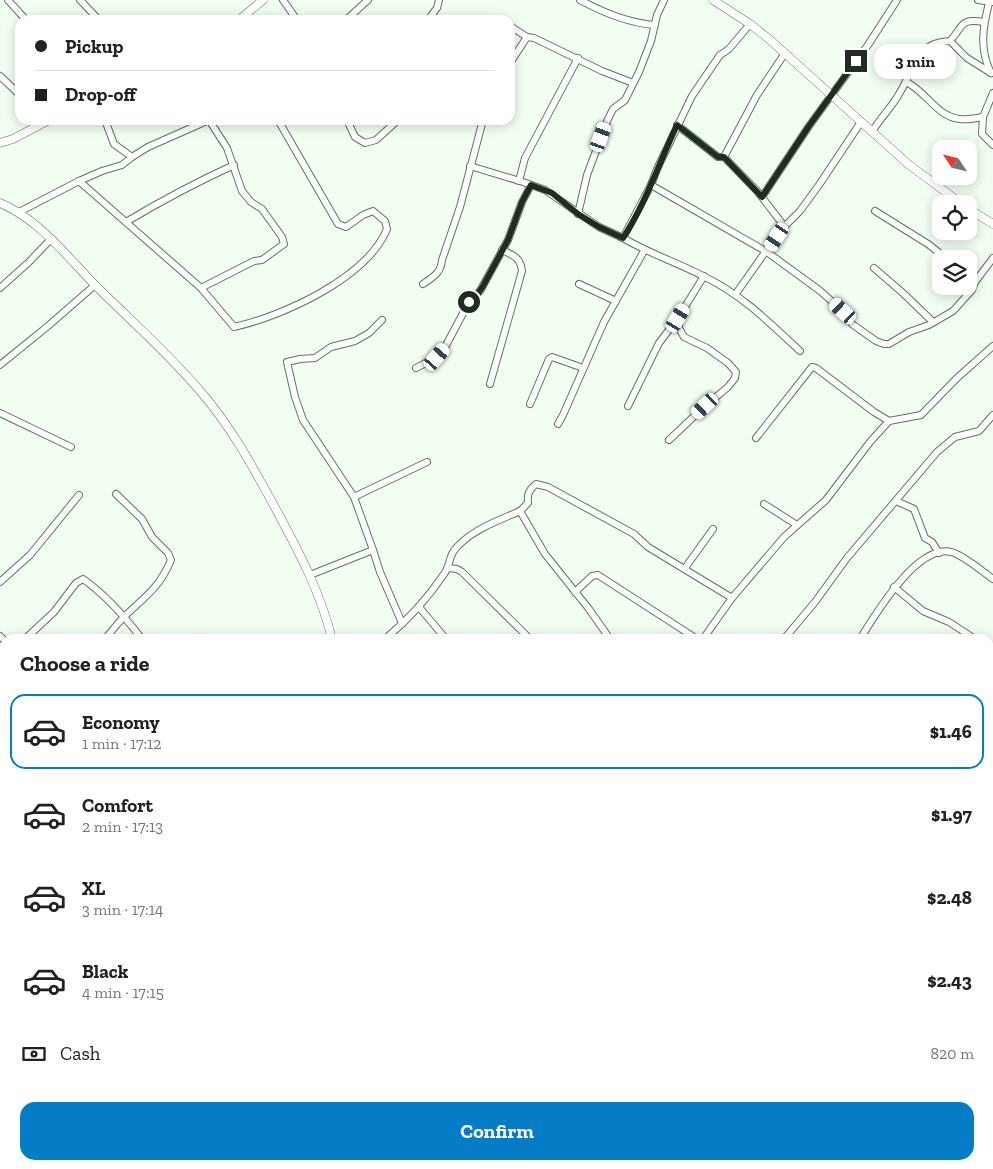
<!DOCTYPE html>
<meta charset="utf-8">
<style>
body{margin:0;font-family:"Zilla Slab",serif;background:#f2f2f2;color:#202124;height:100vh;display:flex;flex-direction:column;font-size:19px;white-space:nowrap}
*{box-sizing:border-box;margin:0}
p{font-size:16px;color:#757577}
.icon{flex:none;width:28px;height:28px;fill:none;stroke:currentColor;stroke-width:2;stroke-linecap:round;stroke-linejoin:round}
.map{position:relative;flex:1;overflow:hidden}
.panel{position:absolute;left:0px;top:634px;width:994px;height:536px;display:flex;flex-direction:column;background:#fff;border-radius:15px 15px 0 0;box-shadow:0 2px 12px #0003}
.panel>*{flex:none}
.banner{position:absolute;left:15px;top:15px;width:500px;height:110px;border-radius:15px;box-shadow:0 2px 12px #0003;display:grid;align-content:center;height:110px;padding:0 20px;background:#fff}
.needle{width:32px;rotate:305deg}
.controls{position:absolute;left:932px;top:140px;display:grid;gap:10px}
.controls a{display:grid;place-items:center;width:45px;height:45px;border-radius:10px;background:#fff;box-shadow:0 2px 12px #0003;font-size:25px}
.end{position:absolute;width:22px;height:22px;margin:-11px;border:6px solid #212c21;background:#fff;box-shadow:0 0 0 2px #fff}
.from{border-radius:50%}
.bubble{position:absolute;height:35px;border-radius:15px;background:#fff;box-shadow:0 2px 12px #0003;font-size:16px;font-weight:800;line-height:35px;text-align:center}
.car{position:absolute;width:15px;height:30px;margin:-15px -8px;border-radius:6px;box-shadow:0 0 4px 1px #0007;background:linear-gradient(#fff 24%,#345 0 40%,#fff 0 76%,#345 0 86%,#fff 0)}
.banner b{display:flex;align-items:center;gap:18px;height:48px;font-size:19px}
.banner b+b{border-top:1px solid #e0e0e0}
.banner i{width:12px;height:12px;background:#202124}
ul{padding:0;list-style:none}
li{display:flex;align-items:center;gap:15px;height:75px;margin:0 10px 8px;padding:0 10px;border:2px solid transparent;border-radius:15px}
li div{flex:1}
li b{display:block;font-size:19px}
li em{font-style:normal;font-weight:800}
li.on{border-color:#057cc6}
li>.icon{width:45px;height:45px;stroke-width:1.5}
h2{padding:0 20px;font-size:22px;line-height:60px}
.pay{display:flex;align-items:center;gap:12px;height:55px;padding:0 20px;font-size:19px}
.pay p{margin-inline-start:auto}
.primary-button{display:flex;gap:10px;margin-top:auto;padding:10px 20px}
.primary-button a{flex:1;height:58px;border-radius:15px;background:#057cc6;color:#fff;font-size:20px;font-weight:800;line-height:58px;text-align:center}
.map>svg:first-child{display:block}
.lines{fill:none;stroke-linecap:round;stroke-linejoin:round}
.minor-casing{stroke:#5c755c;stroke-width:8}
.tertiary-casing{stroke:#5c755c;stroke-width:9}
.minor{stroke:#fff;stroke-width:6}
.tertiary{stroke:#fff;stroke-width:8}
.route{stroke:#212c21;stroke-width:6}
</style>
<div class="map">
<svg width="993" height="1169" viewBox="0 0 993 1169">
<rect width="100%" height="100%" fill="#f2fef2"/>
<g class="lines">
<defs>
<g id="minor">
<polyline points="8,0 26,20"/>
<polyline points="80,0 99,20"/>
<polyline points="283,0 297,20"/>
<path d="M580,0C604,13 628,23 655,25"/>
<polyline points="978,0 992,2"/>
<path d="M989,3C983,26 979,50 991,73"/>
<polyline points="346,20 368,0"/>
<polyline points="428,20 437,8 439,0"/>
<path d="M750,24L729,49L720,55L692,96L657,169L651,185L623,238C650,254 676,262 703,276C741,294 770,323 800,351"/>
<polyline points="510,26 527,37 534,38 602,71 633,83"/>
<path d="M950,41C964,26 959,18 984,22"/>
<polyline points="510,63 527,37"/>
<polyline points="0,76 20,95"/>
<path d="M906,82C926,91 937,117 960,119C967,120 976,118 983,117"/>
<polyline points="993,93 983,117 982,134 993,145"/>
<polyline points="105,120 114,144 132,157"/>
<polyline points="347,120 355,137 365,143 376,140 398,120"/>
<polyline points="677,125 718,157 724,157 757,95 785,53"/>
<path d="M872,132C880,118 892,107 899,94C908,80 913,61 925,50C932,43 940,42 950,41L967,58L991,73"/>
<polyline points="724,157 758,192 784,226"/>
<polyline points="470,166 523,182 545,190 599,227 623,238"/>
<path d="M79,181L201,288L234,327C283,316 367,278 387,229L385,221L373,211L363,215L346,227L338,224L278,120"/>
<polyline points="519,181 525,158 578,58"/>
<polyline points="651,185 767,252 819,290 843,311 852,324 876,341 884,344 889,344 909,332 929,325 953,311 972,290 975,282 993,258"/>
<polyline points="762,197 809,126 868,45 897,0"/>
<polyline points="875,211 928,244 947,259"/>
<polyline points="19,212 79,181 102,171 122,165 132,157 148,147 209,120 227,148 242,191 251,202 262,209 282,237 284,244 262,260 254,261 201,288"/>
<polyline points="578,214 587,175 608,119 613,109 625,100 639,72 651,41 657,15 664,0"/>
<path d="M126,222C161,201 197,182 234,165"/>
<polyline points="874,268 904,294 933,322"/>
<polyline points="969,276 975,282"/>
<path d="M423,284C433,277 441,273 442,260L460,207L483,120"/>
<polyline points="579,284 616,301"/>
<polyline points="0,288 29,262 50,240"/>
<polyline points="735,295 780,231 800,211 819,185 861,122"/>
<polyline points="382,320 369,333 355,341 331,347 315,358 300,359 287,362 295,397 303,420 354,497 373,550 380,572 402,623"/>
<polyline points="0,365 48,326 95,285"/>
<polyline points="416,368 437,357 444,349 469,302 480,291 508,240 522,202 531,185"/>
<path d="M490,384L522,271C521,258 513,255 502,250"/>
<polyline points="530,404 549,359 552,357 583,368"/>
<polyline points="628,406 659,343 678,318 704,276"/>
<polyline points="0,413 71,447"/>
<polyline points="558,424 563,415 604,322 644,251"/>
<polyline points="756,438 812,367 816,368 874,412 889,421 921,415 957,378 993,346"/>
<polyline points="669,440 705,406 728,387 735,378 736,372 728,363 707,348 684,337 679,328 678,318"/>
<polyline points="354,497 427,462"/>
<polyline points="896,501 914,509 925,538 932,542 939,553"/>
<polyline points="764,504 797,525"/>
<polyline points="448,568 457,569 462,572 530,639"/>
<polyline points="685,568 713,529"/>
<polyline points="310,575 373,550"/>
<polyline points="0,582 30,555 79,495"/>
<polyline points="894,587 923,611 949,622 975,639"/>
<polyline points="575,592 592,576 598,575 697,639"/>
<polyline points="419,607 446,639"/>
<polyline points="0,636 5,641"/>
<path d="M25,639L54,612L76,583L83,579C106,595 125,617 142,639"/>
<path d="M105,639C111,632 117,624 123,618C144,597 159,589 171,560L168,553L152,537L142,519L116,494"/>
<polyline points="199,639 200,638"/>
<path d="M385,639C408,620 428,598 444,574C452,563 447,555 460,544C476,528 500,520 520,511"/>
<path d="M610,639L589,609L545,554L520,511L528,503C527,494 529,490 536,484L548,487L634,534L648,547L732,598"/>
<polyline points="703,639 732,598 784,537 826,500 870,442 889,421"/>
<polyline points="784,639 815,602 847,558 937,452 955,437 979,431 993,415"/>
<path d="M860,639C875,615 917,544 951,552C962,554 983,572 993,579"/>
<polyline points="989,650 993,653"/>
<polyline points="989,687 993,683"/>
<polyline points="989,725 993,729"/>
<polyline points="0,729 5,728"/>
<polyline points="0,829 5,825"/>
<polyline points="989,840 993,836"/>
<polyline points="0,899 5,896"/>
<polyline points="989,920 993,916"/>
<polyline points="0,960 5,966"/>
<polyline points="989,1004 993,1008"/>
<polyline points="0,1005 5,1001"/>
<polyline points="0,1082 5,1078"/>
<polyline points="989,1098 993,1093"/>
<polyline points="0,1148 5,1162"/>
<polyline points="84,1165 87,1169"/>
<polyline points="278,1165 282,1169"/>
<polyline points="620,1165 624,1169"/>
<polyline points="140,1169 147,1165"/>
<polyline points="248,1169 253,1165"/>
<polyline points="434,1169 438,1165"/>
<polyline points="525,1169 529,1165"/>
<polyline points="606,1169 610,1165"/>
<polyline points="809,1169 812,1165"/>
<polyline points="918,1169 922,1165"/>
</g>
<g id="tertiary">
<polyline points="713,0 750,24 769,39 908,164 962,204"/>
<polyline points="239,20 263,0"/>
<polyline points="0,143 13,139 49,120"/>
<path d="M0,203C38,219 66,255 94,284C130,320 168,353 201,392C233,429 255,471 278,513C300,554 321,594 332,639"/>
<polyline points="969,209 993,224"/>
<polyline points="721,1165 725,1169"/>
</g>
</defs>
<use href="#minor" class="minor-casing"/>
<use href="#tertiary" class="tertiary-casing"/>
<use href="#minor" class="minor"/>
<use href="#tertiary" class="tertiary"/>
</g>
<g class="lines">
<path class="route" d="M469,302L477,295L483,286L508,240L522,202L531,185L552,193L578,214L599,227L623,238C646,203 659,163 677,125L718,157H724L762,197L809,126L856,61"/>
</g>
</svg>
<div class="controls">
<a><svg class="needle" viewBox="-14 -14 28 28"><path d="M0-13l5 13h-10z" fill="#e53935"/><path d="M0 13l5-13h-10z" fill="#757577"/></svg></a>
<a><svg class="icon" aria-label="locate" viewBox="0 0 24 24"><circle cx="12" cy="12" r="6"/><path d="M12 2v4M12 18v4M2 12h4M18 12h4"/></svg></a>
<a><svg class="icon" aria-label="layers" viewBox="0 0 24 24"><path d="M12 4l9 5-9 5-9-5zM3 14l9 5 9-5"/></svg></a>
</div>
<i class="end from" style="left:469px;top:302px"></i>
<i class="end" style="left:856px;top:61px"></i>
<div class="bubble" style="left:874px;top:44px;width:82px">3 min</div>
<i class="car" style="left:601px;top:137px;rotate:20deg"></i>
<i class="car" style="left:777px;top:237px;rotate:213deg"></i>
<i class="car" style="left:843px;top:311px;rotate:312deg"></i>
<i class="car" style="left:678px;top:318px;rotate:31deg"></i>
<i class="car" style="left:437px;top:357px;rotate:41deg"></i>
<i class="car" style="left:705px;top:406px;rotate:227deg"></i>
<div class="banner">
<b><i class="from"></i>Pickup</b>
<b><i></i>Drop-off</b>
</div>
<section class="panel">
<h2>Choose a ride</h2>
<ul>
<li class="on"><svg class="icon" aria-label="car" viewBox="0 0 24 24"><path d="M5 17H2v-5l4-1 3-4h7l3 4 3 1v5h-3M9 17h6M6 11h13"/><circle cx="7" cy="17" r="2"/><circle cx="17" cy="17" r="2"/></svg><div><b>Economy</b><p>1 min · 17:12</p></div><em>$1.46</em></li>
<li><svg class="icon" aria-label="car" viewBox="0 0 24 24"><path d="M5 17H2v-5l4-1 3-4h7l3 4 3 1v5h-3M9 17h6M6 11h13"/><circle cx="7" cy="17" r="2"/><circle cx="17" cy="17" r="2"/></svg><div><b>Comfort</b><p>2 min · 17:13</p></div><em>$1.97</em></li>
<li><svg class="icon" aria-label="car" viewBox="0 0 24 24"><path d="M5 17H2v-5l4-1 3-4h7l3 4 3 1v5h-3M9 17h6M6 11h13"/><circle cx="7" cy="17" r="2"/><circle cx="17" cy="17" r="2"/></svg><div><b>XL</b><p>3 min · 17:14</p></div><em>$2.48</em></li>
<li><svg class="icon" aria-label="car" viewBox="0 0 24 24"><path d="M5 17H2v-5l4-1 3-4h7l3 4 3 1v5h-3M9 17h6M6 11h13"/><circle cx="7" cy="17" r="2"/><circle cx="17" cy="17" r="2"/></svg><div><b>Black</b><p>4 min · 17:15</p></div><em>$2.43</em></li>
</ul>
<div class="pay"><svg class="icon" aria-label="cash" viewBox="0 0 24 24"><path d="M3 7h18v10H3z"/><circle cx="12" cy="12" r="2"/></svg>Cash<p>820 m</p></div>
<div class="primary-button"><a>Confirm</a></div>
</section>
</div>
